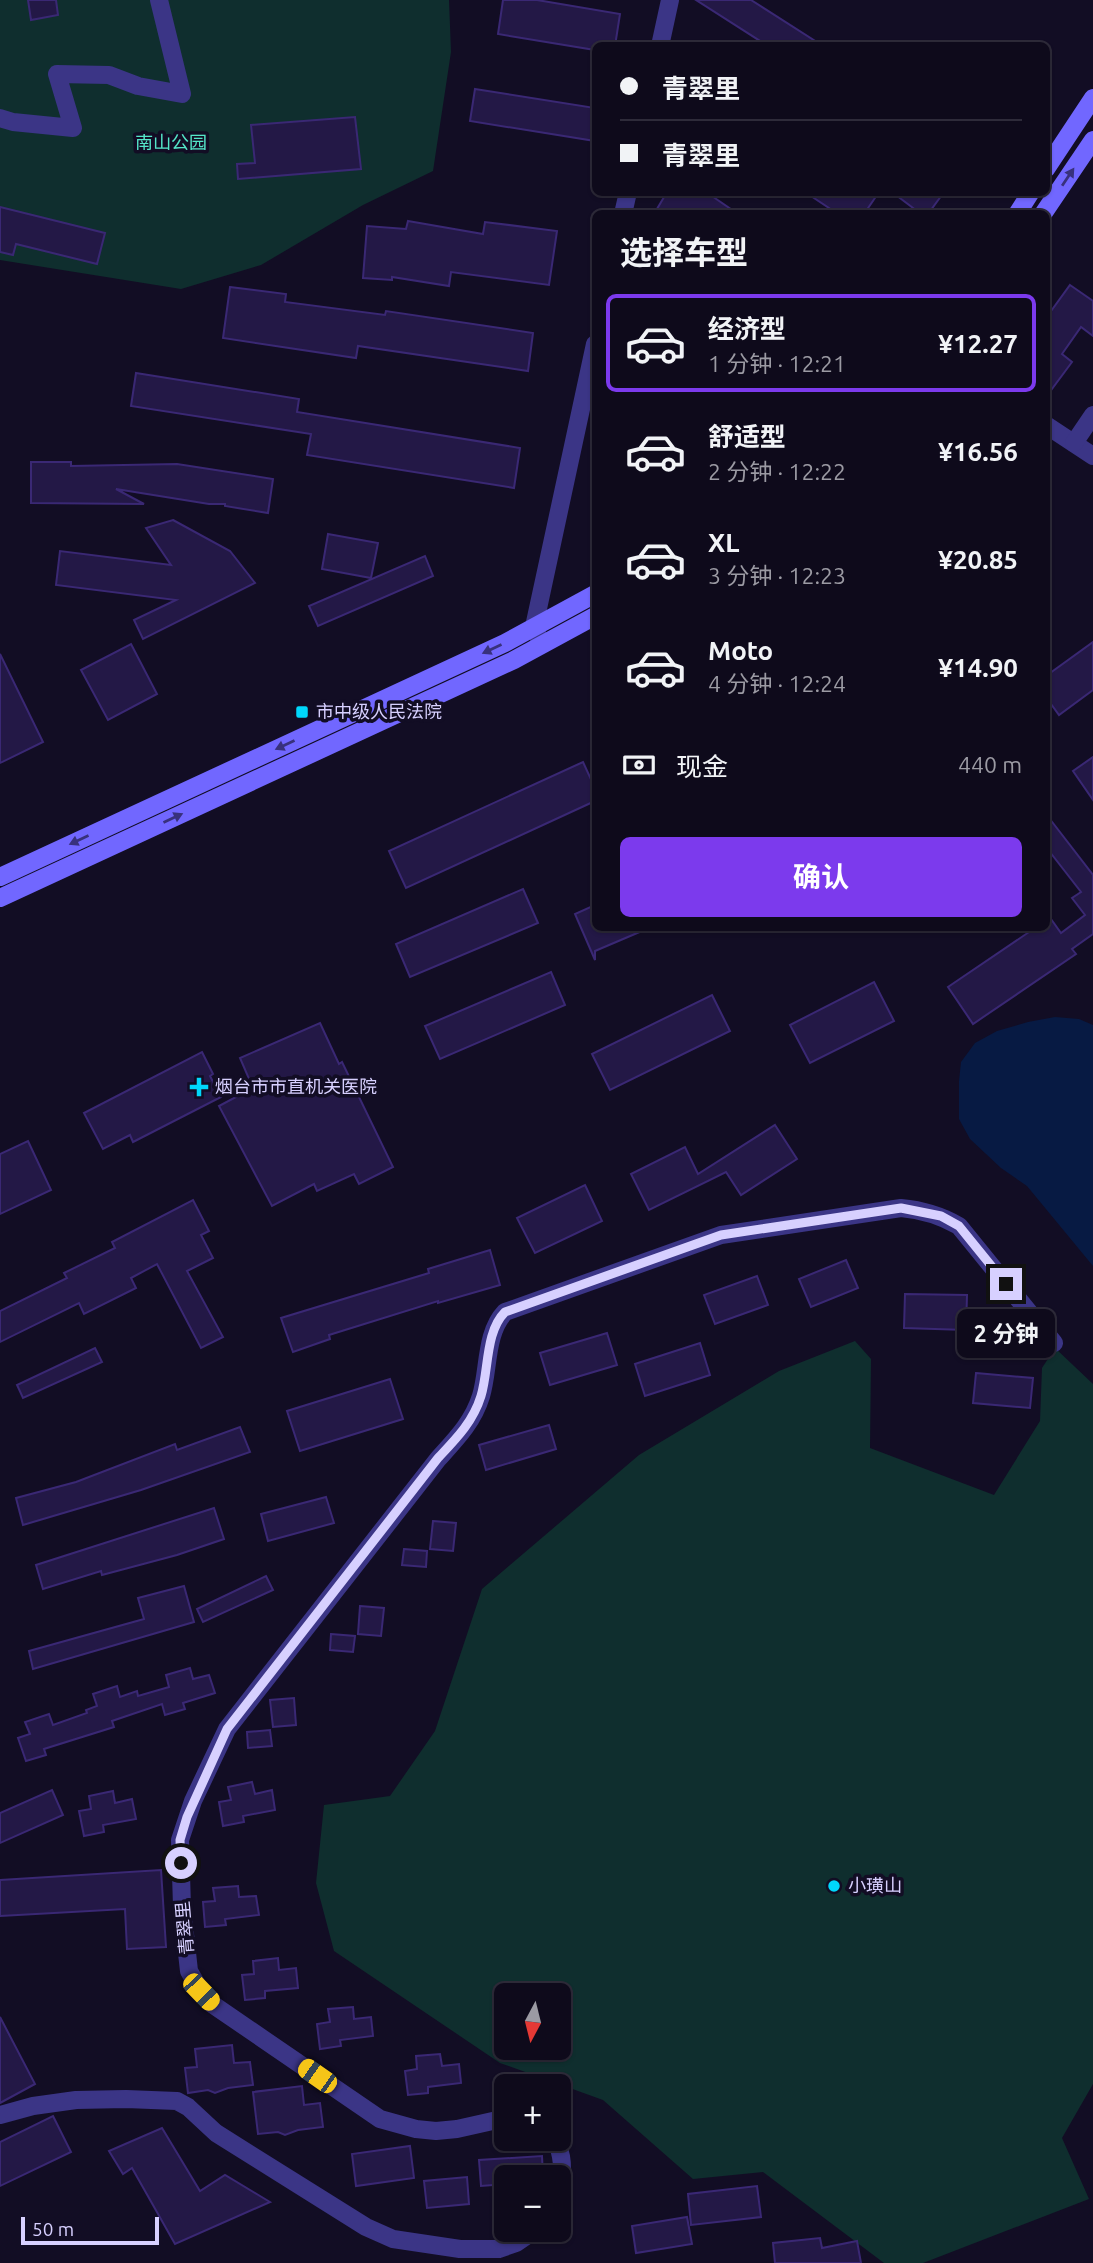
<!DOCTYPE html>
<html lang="zh">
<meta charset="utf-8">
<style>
body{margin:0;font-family:Ubuntu,"Noto Sans SC",sans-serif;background:#1c1828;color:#f1f3f6;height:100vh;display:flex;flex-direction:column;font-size:26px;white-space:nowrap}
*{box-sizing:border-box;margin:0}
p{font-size:23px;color:#9b9aa3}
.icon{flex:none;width:38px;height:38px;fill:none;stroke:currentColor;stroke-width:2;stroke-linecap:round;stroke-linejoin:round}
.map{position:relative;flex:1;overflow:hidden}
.panel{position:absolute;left:592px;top:210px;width:458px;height:721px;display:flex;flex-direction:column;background:#0e0a1b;border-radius:10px;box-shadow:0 2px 5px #0004,0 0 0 2px #2e2b3a}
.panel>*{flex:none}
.banner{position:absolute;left:592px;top:42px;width:458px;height:154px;border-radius:10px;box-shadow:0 2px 5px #0004,0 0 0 2px #2e2b3a;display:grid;align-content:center;height:154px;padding:0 28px;background:#0e0a1b}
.needle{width:46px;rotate:187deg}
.controls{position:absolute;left:494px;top:1983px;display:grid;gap:14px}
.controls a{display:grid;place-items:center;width:77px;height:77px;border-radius:10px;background:#0e0a1b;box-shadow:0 2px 5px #0004,0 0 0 2px #2e2b3a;font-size:35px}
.scale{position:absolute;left:21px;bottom:18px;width:138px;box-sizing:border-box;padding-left:7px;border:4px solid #d7d0ff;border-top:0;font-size:19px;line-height:24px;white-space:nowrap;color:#d7d0ff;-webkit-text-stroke:5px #120d24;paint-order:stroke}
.end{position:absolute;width:32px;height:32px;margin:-16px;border:9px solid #d7d0ff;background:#111;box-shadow:0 0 0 4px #111}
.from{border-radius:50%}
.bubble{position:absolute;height:49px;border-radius:10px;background:#0e0a1b;box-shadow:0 2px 5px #0004,0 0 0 2px #2e2b3a;font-size:23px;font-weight:700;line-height:49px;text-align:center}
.car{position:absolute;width:21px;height:42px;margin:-21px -10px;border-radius:9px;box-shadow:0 0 5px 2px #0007;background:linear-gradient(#f5c518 24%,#345 0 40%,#f5c518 0 76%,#345 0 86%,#f5c518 0)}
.banner b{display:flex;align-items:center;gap:24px;height:66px;font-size:26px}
.banner b+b{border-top:2px solid #2e2b3a}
.banner i{width:18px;height:18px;background:#f1f3f6}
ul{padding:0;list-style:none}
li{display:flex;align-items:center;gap:21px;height:98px;margin:0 14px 10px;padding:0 14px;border:4px solid transparent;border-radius:10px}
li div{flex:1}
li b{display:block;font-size:26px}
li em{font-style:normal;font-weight:700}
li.current{border-color:#7c3aed}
li>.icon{width:63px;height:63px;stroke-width:1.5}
h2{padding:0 28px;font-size:32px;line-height:84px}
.pay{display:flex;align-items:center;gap:18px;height:77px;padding:0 28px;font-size:26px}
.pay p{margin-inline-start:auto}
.primary-button{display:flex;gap:14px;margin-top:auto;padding:14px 28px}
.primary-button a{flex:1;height:80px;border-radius:10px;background:#7c3aed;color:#fff;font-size:28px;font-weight:700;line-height:80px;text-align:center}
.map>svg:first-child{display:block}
.green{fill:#0f2e2e;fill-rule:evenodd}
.water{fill:#071a43}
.building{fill:#231846;stroke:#3a2874;stroke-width:2}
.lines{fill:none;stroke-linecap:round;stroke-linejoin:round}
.street{stroke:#3b3586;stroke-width:18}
.secondary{stroke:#7167ff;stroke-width:18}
.oneway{fill:#38317c}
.route{stroke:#d7d0ff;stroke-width:9}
.poi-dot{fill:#00d7fb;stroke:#120d24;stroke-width:2.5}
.labels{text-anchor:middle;stroke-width:7;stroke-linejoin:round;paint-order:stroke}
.park-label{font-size:18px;fill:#54e6c8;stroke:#120d24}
.poi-label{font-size:18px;fill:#d7d0ff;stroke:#120d24;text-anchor:start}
.street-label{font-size:18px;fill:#d7d0ff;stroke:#120d24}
</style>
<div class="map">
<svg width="1093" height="2263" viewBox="0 0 1093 2263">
<rect width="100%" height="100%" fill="#120d24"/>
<g class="green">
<polygon points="0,0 449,0 451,52 433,171 363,205 261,265 181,289 0,260"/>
<path d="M855,1341L871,1359L870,1448L994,1495L1040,1421L1042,1368L1055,1348L1093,1384V2084L1062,2138L1089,2199L923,2263H884L763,2172L693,2179L603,2100L500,2063L334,1951L316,1883L324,1805L390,1796L435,1731L482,1589L639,1455L779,1371ZM506,1995H558V2048H506Z"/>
</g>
<polygon class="water" points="1055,1017 1079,1019 1093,1025 1093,1266 1027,1186 1001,1168 970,1139 959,1119 959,1081 961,1062 975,1043 997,1031 1028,1022"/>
<g class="building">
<polygon points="28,0 56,0 58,15 31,20"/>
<polygon points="503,0 537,0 620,14 615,46 595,46 595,50 498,34"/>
<polygon points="696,0 751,0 823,46 768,46"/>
<polygon points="475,89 595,108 595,141 470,121"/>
<polygon points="355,117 361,169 238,179 237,164 255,163 251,125"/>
<polygon points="667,192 706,192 738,214 654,214"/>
<polygon points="805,192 879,192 864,214 838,214"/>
<polygon points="892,192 944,192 928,214 921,214"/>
<polygon points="0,207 105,233 97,264 16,244 13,255 0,252"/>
<polygon points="408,221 483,234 485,222 557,231 549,285 451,272 449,286 392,277 392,280 363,278 367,226 406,229"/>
<polygon points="1070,285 1093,301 1093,336 1081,327 1062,354 1072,362 1046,397 1046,318"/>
<polygon points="230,287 286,294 285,302 385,315 386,311 533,333 528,371 358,346 356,358 223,338"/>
<polygon points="136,373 299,399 297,412 520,448 514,488 307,455 311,434 131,406"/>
<polygon points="31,462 71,462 71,466 177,464 273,479 268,513 225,506 225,504 209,504 116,489 144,504 31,503"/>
<polygon points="173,520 230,551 255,583 143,639 134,620 176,600 56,585 60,551 171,565 146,528"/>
<polygon points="328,534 378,543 371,578 322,569"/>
<polygon points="425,556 433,576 318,626 309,606"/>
<polygon points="1093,642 1093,690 1059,715 1046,697 1046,676"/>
<polygon points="131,644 157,694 108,720 81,670"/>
<polygon points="0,654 43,742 0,763"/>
<polygon points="1093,757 1093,800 1073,771"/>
<polygon points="583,762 595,788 595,801 406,888 389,851"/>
<polygon points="1046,814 1093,875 1093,934 1072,949 1076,954 973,1024 948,987 1035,928 1046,928 1046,912 1061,933 1085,915 1072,898 1081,892 1046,847"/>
<polygon points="523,889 538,923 410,977 396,944"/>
<polygon points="595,905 595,928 649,928 595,951 595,960 575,914"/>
<polygon points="551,972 565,1005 440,1059 425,1026"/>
<polygon points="874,982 894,1021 810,1063 790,1025"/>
<polygon points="712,995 730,1031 610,1090 592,1054"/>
<polygon points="320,1023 339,1064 342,1062 393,1167 359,1184 354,1174 317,1191 314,1184 272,1206 219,1106 253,1088 240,1058"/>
<polygon points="202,1052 213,1074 210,1076 221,1097 133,1142 130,1135 103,1149 84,1113"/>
<polygon points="775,1125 797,1159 741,1195 726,1172 649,1210 631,1174 685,1147 698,1174"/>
<polygon points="28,1141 51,1190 0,1214 0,1154"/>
<polygon points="585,1185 602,1221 535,1253 517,1218"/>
<polygon points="193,1200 209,1231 201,1235 213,1258 187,1271 223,1337 201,1348 157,1264 131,1278 136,1288 84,1314 79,1303 0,1342 0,1311 67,1278 64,1273 115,1248 112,1242"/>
<polygon points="490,1250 500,1285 438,1303 438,1301 329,1335 330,1339 293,1352 281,1318 429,1273 428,1269"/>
<polygon points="846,1260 858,1288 811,1307 799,1279"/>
<polygon points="757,1276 768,1305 715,1324 704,1295"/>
<polygon points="905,1294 967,1295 966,1330 904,1328"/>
<polygon points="607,1333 617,1365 550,1385 540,1353"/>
<polygon points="700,1343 710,1375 645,1396 635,1364"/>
<polygon points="95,1348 102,1362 23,1398 17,1385"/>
<polygon points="976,1373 1033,1378 1030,1408 973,1403"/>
<polygon points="390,1379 403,1419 300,1451 287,1411"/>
<polygon points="549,1425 556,1449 486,1470 479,1445"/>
<polygon points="240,1427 250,1452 141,1490 23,1525 16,1498 76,1482 175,1444 177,1450"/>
<polygon points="326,1497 334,1523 268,1541 261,1514"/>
<polygon points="214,1508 224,1539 177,1555 102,1575 101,1571 43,1589 36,1565"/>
<polygon points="433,1521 456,1523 453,1551 430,1549"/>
<polygon points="404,1549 427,1551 426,1567 402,1565"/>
<polygon points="266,1576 273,1590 203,1622 197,1609"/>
<polygon points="184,1586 194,1622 33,1669 29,1651 144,1619 138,1598"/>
<polygon points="360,1606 384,1608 381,1636 358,1634"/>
<polygon points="331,1634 355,1636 353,1652 330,1650"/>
<polygon points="190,1668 193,1679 209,1675 215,1693 183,1703 185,1709 165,1715 162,1704 112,1721 114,1727 44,1749 46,1755 26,1761 18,1738 30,1734 25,1722 49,1714 53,1725 87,1713 86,1710 97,1706 93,1694 117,1686 120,1697 137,1691 138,1696 169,1687 166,1675"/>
<polygon points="294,1698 296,1725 273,1727 270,1700"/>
<polygon points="270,1730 272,1746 248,1748 247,1732"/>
<polygon points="252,1782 255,1794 272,1790 275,1810 243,1816 244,1822 223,1826 219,1802 231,1800 228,1787"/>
<polygon points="52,1790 63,1815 0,1843 0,1813"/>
<polygon points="113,1791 115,1803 132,1799 136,1819 103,1825 104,1832 84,1836 79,1811 91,1809 89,1796"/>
<polygon points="161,1870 166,1947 127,1949 125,1909 0,1916 0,1880"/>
<polygon points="238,1886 239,1897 256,1896 259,1915 225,1919 226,1925 205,1927 203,1902 215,1901 213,1888"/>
<polygon points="278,1958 279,1970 296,1968 298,1988 265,1991 265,1998 245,2000 242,1975 254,1974 253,1961"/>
<polygon points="353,2007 354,2019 371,2017 373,2036 340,2040 341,2046 320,2049 317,2024 330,2022 328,2009"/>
<polygon points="0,2017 35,2084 0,2103"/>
<polygon points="232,2045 234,2063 250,2062 253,2085 228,2088 215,2093 208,2090 188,2093 185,2068 197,2067 195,2049"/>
<polygon points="440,2054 442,2066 459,2064 461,2083 428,2087 428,2093 408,2095 405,2071 417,2069 416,2056"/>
<polygon points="302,2086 304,2105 320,2103 323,2127 298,2130 285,2135 278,2132 258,2134 253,2092"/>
<polygon points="53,2116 71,2152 0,2186 0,2142"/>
<polygon points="162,2128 200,2191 225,2175 270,2202 175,2244 132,2168 123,2174 109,2151"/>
<polygon points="410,2146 414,2178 356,2186 352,2154"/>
<polygon points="542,2156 543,2177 506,2177 506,2184 481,2186 479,2160"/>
<polygon points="467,2177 469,2204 427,2208 424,2181"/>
<polygon points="757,2186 761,2217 691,2225 688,2194"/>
<polygon points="687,2217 692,2244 636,2253 632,2226"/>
<polygon points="820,2238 822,2248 857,2241 861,2263 775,2263 773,2243"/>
</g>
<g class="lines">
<g class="street">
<polyline points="660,46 670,0"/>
<polyline points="0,118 13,122 73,128 57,74 109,75 138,86 182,94 159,0"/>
<polyline points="623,214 628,192"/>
<polyline points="1046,425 1093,456"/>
<polyline points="1074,443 1093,415"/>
<polyline points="539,638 534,627 595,344"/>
<polyline points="0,2115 33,2106 76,2100 126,2099 177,2101 188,2107 216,2133 366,2227 393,2239 460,2249 499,2249 516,2243 535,2230"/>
<path d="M506,2118L457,2129L436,2131L416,2129L380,2119L212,2004L201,1992L189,1971L182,1907L180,1840L193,1801L227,1729L438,1459C456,1439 473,1422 481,1396C489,1370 485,1333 505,1312L721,1235L901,1208C923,1210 940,1215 959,1226L1054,1343"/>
<path d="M554,2138C564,2155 564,2173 558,2192"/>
</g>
<g class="secondary">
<polyline points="1046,169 1093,98"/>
<polyline points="1017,214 1031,192"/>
<polyline points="1043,214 1093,140"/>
<polyline points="0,877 505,643 595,594"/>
<polyline points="0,898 514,660 595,616"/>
</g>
</g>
<defs><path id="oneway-solid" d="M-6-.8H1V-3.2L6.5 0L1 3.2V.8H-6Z" transform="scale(1.75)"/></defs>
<g class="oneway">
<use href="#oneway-solid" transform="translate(1068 177) rotate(-56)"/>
<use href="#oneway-solid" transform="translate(492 649) rotate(155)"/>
<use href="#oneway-solid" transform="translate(285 745) rotate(155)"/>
<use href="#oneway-solid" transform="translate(173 818) rotate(-25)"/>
<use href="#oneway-solid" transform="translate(79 840) rotate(155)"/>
</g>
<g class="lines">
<path class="route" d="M181,1863L180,1840L187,1817L227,1729L438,1458C456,1439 473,1422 481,1396C489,1370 485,1332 505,1312L721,1235L901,1208L941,1216L959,1226L1006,1284"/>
</g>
<g class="poi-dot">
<rect x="295" y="705" width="14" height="14" rx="3.5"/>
<path d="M195.5 1076.5h7v7h7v7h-7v7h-7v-7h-7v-7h7z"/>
<circle cx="834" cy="1886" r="7"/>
</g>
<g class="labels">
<g class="park-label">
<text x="171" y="149">南山公园</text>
</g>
<g class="poi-label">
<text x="316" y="718">市中级人民法院</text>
<text x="215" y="1093">烟台市市直机关医院</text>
<text x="848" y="1892">小璜山</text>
</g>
<g class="street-label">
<text transform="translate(185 1928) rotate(-95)" y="6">青翠里</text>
</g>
</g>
</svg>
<div class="controls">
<a><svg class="needle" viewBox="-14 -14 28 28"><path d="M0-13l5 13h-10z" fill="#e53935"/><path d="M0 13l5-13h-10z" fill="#9b9aa3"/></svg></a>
<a>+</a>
<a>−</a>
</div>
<div class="scale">50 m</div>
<i class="end from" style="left:181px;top:1863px"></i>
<i class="end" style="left:1006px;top:1284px"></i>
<div class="bubble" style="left:957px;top:1309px;width:98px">2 分钟</div>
<i class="car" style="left:201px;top:1992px;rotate:136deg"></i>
<i class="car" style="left:317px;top:2076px;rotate:305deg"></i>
<div class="banner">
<b><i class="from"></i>青翠里</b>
<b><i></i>青翠里</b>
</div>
<section class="panel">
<h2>选择车型</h2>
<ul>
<li class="current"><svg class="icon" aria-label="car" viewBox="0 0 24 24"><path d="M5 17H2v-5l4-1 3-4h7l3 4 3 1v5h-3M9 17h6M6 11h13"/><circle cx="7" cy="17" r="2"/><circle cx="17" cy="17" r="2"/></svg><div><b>经济型</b><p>1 分钟 · 12:21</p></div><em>¥12.27</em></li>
<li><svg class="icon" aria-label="car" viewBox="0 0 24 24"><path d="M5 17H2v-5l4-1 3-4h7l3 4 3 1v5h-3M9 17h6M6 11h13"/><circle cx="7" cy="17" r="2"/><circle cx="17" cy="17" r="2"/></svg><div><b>舒适型</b><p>2 分钟 · 12:22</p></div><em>¥16.56</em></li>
<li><svg class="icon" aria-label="car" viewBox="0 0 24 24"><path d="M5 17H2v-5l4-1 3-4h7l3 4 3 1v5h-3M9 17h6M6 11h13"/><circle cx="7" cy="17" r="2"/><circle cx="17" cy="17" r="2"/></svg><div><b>XL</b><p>3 分钟 · 12:23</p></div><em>¥20.85</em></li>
<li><svg class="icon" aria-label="car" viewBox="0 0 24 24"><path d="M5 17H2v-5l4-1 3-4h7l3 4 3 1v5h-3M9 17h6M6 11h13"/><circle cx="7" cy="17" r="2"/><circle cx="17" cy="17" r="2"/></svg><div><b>Moto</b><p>4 分钟 · 12:24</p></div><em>¥14.90</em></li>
</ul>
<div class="pay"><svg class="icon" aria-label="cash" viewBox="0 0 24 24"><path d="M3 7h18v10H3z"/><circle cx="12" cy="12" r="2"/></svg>现金<p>440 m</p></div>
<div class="primary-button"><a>确认</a></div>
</section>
</div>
